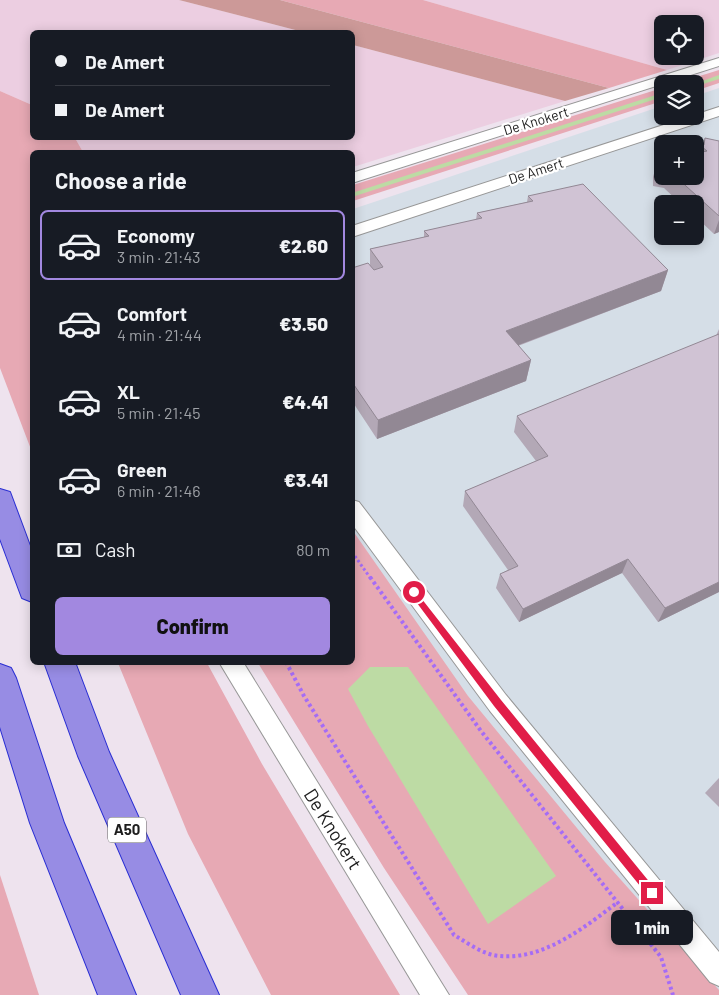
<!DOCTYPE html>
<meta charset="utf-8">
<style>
body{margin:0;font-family:Barlow,sans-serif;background:#242831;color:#f1f3f6;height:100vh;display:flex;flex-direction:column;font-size:19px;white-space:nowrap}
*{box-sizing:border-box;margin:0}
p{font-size:16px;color:#9ea1a6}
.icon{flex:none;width:28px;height:28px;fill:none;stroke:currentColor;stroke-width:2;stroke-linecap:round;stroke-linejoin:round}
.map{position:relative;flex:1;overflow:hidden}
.details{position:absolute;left:30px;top:150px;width:325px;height:515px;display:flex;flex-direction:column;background:#171b24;border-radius:8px;box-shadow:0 2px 12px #0003}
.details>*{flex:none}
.guide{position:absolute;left:30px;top:30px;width:325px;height:110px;border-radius:8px;box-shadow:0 2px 12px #0003;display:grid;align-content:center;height:110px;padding:0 25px;background:#171b24}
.controls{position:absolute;left:654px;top:15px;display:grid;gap:10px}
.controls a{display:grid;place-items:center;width:50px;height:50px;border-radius:8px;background:#171b24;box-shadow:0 2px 12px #0003;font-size:25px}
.end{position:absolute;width:22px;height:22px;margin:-11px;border:6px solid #e11d48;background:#fff;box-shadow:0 0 0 2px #fff}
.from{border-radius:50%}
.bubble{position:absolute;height:35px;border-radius:8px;background:#171b24;box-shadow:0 2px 12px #0003;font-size:16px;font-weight:800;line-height:35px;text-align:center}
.guide b{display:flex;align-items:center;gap:18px;height:48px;font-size:19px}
.guide b+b{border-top:1px solid #363941}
.guide i{width:12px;height:12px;background:#f1f3f6}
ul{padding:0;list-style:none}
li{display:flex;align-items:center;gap:15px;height:70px;margin:0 10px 8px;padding:0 15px;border:2px solid transparent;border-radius:8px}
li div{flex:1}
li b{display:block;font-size:19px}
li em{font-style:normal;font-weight:800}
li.on{border-color:#a288e0}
li>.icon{width:45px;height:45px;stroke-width:1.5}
h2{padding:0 25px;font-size:22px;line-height:60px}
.pay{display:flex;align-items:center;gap:12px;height:55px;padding:0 25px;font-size:19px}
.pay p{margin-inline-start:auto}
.primary-button{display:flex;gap:10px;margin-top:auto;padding:10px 25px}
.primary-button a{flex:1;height:58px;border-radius:8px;background:#a288e0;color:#111;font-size:20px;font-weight:800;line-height:58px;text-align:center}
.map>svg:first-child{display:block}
.industrial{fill:#d5dee7;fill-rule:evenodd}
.farmland{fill:#eccee1;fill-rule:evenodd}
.grass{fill:#e7a9b4}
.forest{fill:#cc9998}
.water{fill:#bddba4}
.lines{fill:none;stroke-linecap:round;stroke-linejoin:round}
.stream{fill:#bddba4;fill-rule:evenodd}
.minor-casing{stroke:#979797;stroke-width:2}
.motorway-casing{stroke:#292ed3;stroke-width:2}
.path-far1{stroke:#a56cf6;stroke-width:3;stroke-dasharray:2.5 2.5;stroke-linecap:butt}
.path{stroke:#a56cf6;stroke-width:4;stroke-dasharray:3 3;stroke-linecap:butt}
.minor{fill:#fff;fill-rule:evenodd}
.motorway{fill:#978ce4;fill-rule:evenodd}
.wall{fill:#b3a8b6}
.shaded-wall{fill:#928894}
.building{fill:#d0c3d4;stroke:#928894}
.route{fill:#e11d48}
.labels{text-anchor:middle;stroke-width:4.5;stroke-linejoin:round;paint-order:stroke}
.far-street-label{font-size:14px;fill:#1d1d1d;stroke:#fff}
.shield{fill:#fff;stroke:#616161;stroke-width:1}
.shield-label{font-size:15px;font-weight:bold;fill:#1d1d1d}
.near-street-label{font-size:19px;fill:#1d1d1d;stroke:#fff}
</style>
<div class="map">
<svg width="719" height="995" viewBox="0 0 719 995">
<rect width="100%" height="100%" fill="#eee3ee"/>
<path class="industrial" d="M719,88V995L353,579V209L662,106V116H695V96ZM662,144H695V176H662ZM662,204H695V236H662Z"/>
<g class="farmland">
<polygon points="0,0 179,0 303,32 32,32 32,105 0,91"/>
<path d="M423,0H719V53L667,70ZM662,24H695V56H662Z"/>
<polygon points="353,45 565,101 353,167 352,152 83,152 75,138 352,138"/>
</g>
<g class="grass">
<polygon points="280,0 423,0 667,70 609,88"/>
<polygon points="719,70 719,83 695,91 695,84 674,84"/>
<polygon points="662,88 662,101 353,201 353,185"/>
<polygon points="0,91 32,105 32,138 75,138 83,152 32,152 32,452 0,368"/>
<polygon points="353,531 468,696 605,862 719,990 719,995 468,995 384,868 258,663 352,662"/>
<polygon points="118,663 207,663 262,764 400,995 271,995 188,834"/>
<polygon points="0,875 39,995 0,995"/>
</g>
<polygon class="forest" points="179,0 280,0 609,88 565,101 353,45 352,32 303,32"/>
<polygon class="water" points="370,667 408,667 556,876 488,924 368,726 348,689"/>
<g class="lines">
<g class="stream">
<polygon points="719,75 719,79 697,86 695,87 695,84 694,84"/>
<polygon points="662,93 662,97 352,197 352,193"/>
</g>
<defs>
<g id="minor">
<polygon points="719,58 719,66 352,183 352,173"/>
<polygon points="719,107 719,116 352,237 352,226"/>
<polygon points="352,500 359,502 506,695 719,952 719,986 710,982 490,711 352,524"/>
<polygon points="219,662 243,662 449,995 420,995"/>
</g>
<g id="motorway">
<polygon points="0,489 10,492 32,551 32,602 22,598 0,539"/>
<polygon points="44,662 75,662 109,752 219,995 181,995 78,756"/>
<polygon points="0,664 11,668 16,678 64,823 136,995 98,995 30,823 0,727"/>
</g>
</defs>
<use href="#minor" class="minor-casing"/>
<use href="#motorway" class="motorway-casing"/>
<polyline class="path-far1" points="352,552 371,579"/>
<g class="path">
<polyline points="370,577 481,731 661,957 673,995"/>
<path d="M286,662L304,696L454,935C468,943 483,955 500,956C544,960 585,927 618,902"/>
</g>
<use href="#minor" class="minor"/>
<use href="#motorway" class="motorway"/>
</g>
<g class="wall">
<polygon points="705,138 719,141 719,232 714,234 695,216 695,204 681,204 664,188 653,186 653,177 658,160 660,160 662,153 662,176 695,176 700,150 701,146 703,145"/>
<polygon points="528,196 668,270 661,291 518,346 531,360 526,381 377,439 352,401 352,268 370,265 370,249 424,237 424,231 476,220 477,213 527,202"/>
<polygon points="719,329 719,592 658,622 622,573 519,622 496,588 500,574 508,570 463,506 465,491 536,461 514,432 517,416 716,336"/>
<polygon points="719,778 719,807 705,793"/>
</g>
<g class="shaded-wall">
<polygon points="719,220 719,232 714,234"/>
<polygon points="668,270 661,291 503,351 506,331"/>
<polygon points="531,360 526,381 377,439 378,420"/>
<polygon points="628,559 622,573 519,622 523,609"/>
<polygon points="719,582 719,592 658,622 665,608"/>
</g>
<g class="building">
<polygon points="705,138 719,141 719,216 675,176 695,176 695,146 702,152 707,151 701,146 704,145"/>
<polygon points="662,153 662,170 658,169 658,160 660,159"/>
<polygon points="583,184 668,270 506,331 531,360 378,420 352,382 352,330 354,329 352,326 352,268 368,263 374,270 383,267 370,249 429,236 424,231 482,218 477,213 533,201 528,196"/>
<polygon points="719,334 719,582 665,608 628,559 523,609 500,574 518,566 465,491 548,456 517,416"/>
</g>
<polygon class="route" points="414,589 501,700 656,890 656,897 649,897 494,706 411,595 411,590"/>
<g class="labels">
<g class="far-street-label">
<text transform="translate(536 121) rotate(-17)" y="5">De Knokert</text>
<text transform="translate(536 171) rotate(-18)" y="5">De Amert</text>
</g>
<rect class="shield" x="108" y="817.5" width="38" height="25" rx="4"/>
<g class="shield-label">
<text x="127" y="835">A50</text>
</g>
<g class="near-street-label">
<text transform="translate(333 829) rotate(58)" y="7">De Knokert</text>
</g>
</g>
</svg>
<div class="controls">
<a><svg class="icon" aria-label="locate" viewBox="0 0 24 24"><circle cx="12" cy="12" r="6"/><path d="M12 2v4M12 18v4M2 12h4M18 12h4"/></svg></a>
<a><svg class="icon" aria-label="layers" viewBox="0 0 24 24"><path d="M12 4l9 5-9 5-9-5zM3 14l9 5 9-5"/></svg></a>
<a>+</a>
<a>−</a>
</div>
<i class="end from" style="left:414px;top:592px"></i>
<i class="end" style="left:652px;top:893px"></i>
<div class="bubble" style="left:611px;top:910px;width:82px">1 min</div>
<div class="guide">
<b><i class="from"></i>De Amert</b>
<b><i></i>De Amert</b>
</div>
<section class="details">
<h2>Choose a ride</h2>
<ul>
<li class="on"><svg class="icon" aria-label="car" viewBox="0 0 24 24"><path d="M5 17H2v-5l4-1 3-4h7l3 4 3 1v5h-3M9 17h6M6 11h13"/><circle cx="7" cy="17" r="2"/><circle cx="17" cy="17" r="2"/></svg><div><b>Economy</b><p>3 min · 21:43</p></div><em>€2.60</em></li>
<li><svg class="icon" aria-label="car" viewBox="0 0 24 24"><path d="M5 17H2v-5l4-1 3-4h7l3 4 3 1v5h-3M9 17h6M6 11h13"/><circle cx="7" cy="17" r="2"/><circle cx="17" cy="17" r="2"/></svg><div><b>Comfort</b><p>4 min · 21:44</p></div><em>€3.50</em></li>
<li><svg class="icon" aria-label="car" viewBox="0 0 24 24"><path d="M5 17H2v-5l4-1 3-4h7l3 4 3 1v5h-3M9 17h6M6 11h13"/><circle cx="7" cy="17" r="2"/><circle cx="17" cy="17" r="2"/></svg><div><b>XL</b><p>5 min · 21:45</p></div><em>€4.41</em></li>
<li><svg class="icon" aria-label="car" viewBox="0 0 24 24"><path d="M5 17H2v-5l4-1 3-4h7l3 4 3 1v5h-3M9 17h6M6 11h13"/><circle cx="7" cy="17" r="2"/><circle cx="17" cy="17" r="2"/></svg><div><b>Green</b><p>6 min · 21:46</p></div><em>€3.41</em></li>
</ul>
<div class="pay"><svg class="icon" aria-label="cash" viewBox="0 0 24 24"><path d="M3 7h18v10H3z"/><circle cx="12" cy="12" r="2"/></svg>Cash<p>80 m</p></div>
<div class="primary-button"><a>Confirm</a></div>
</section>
</div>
